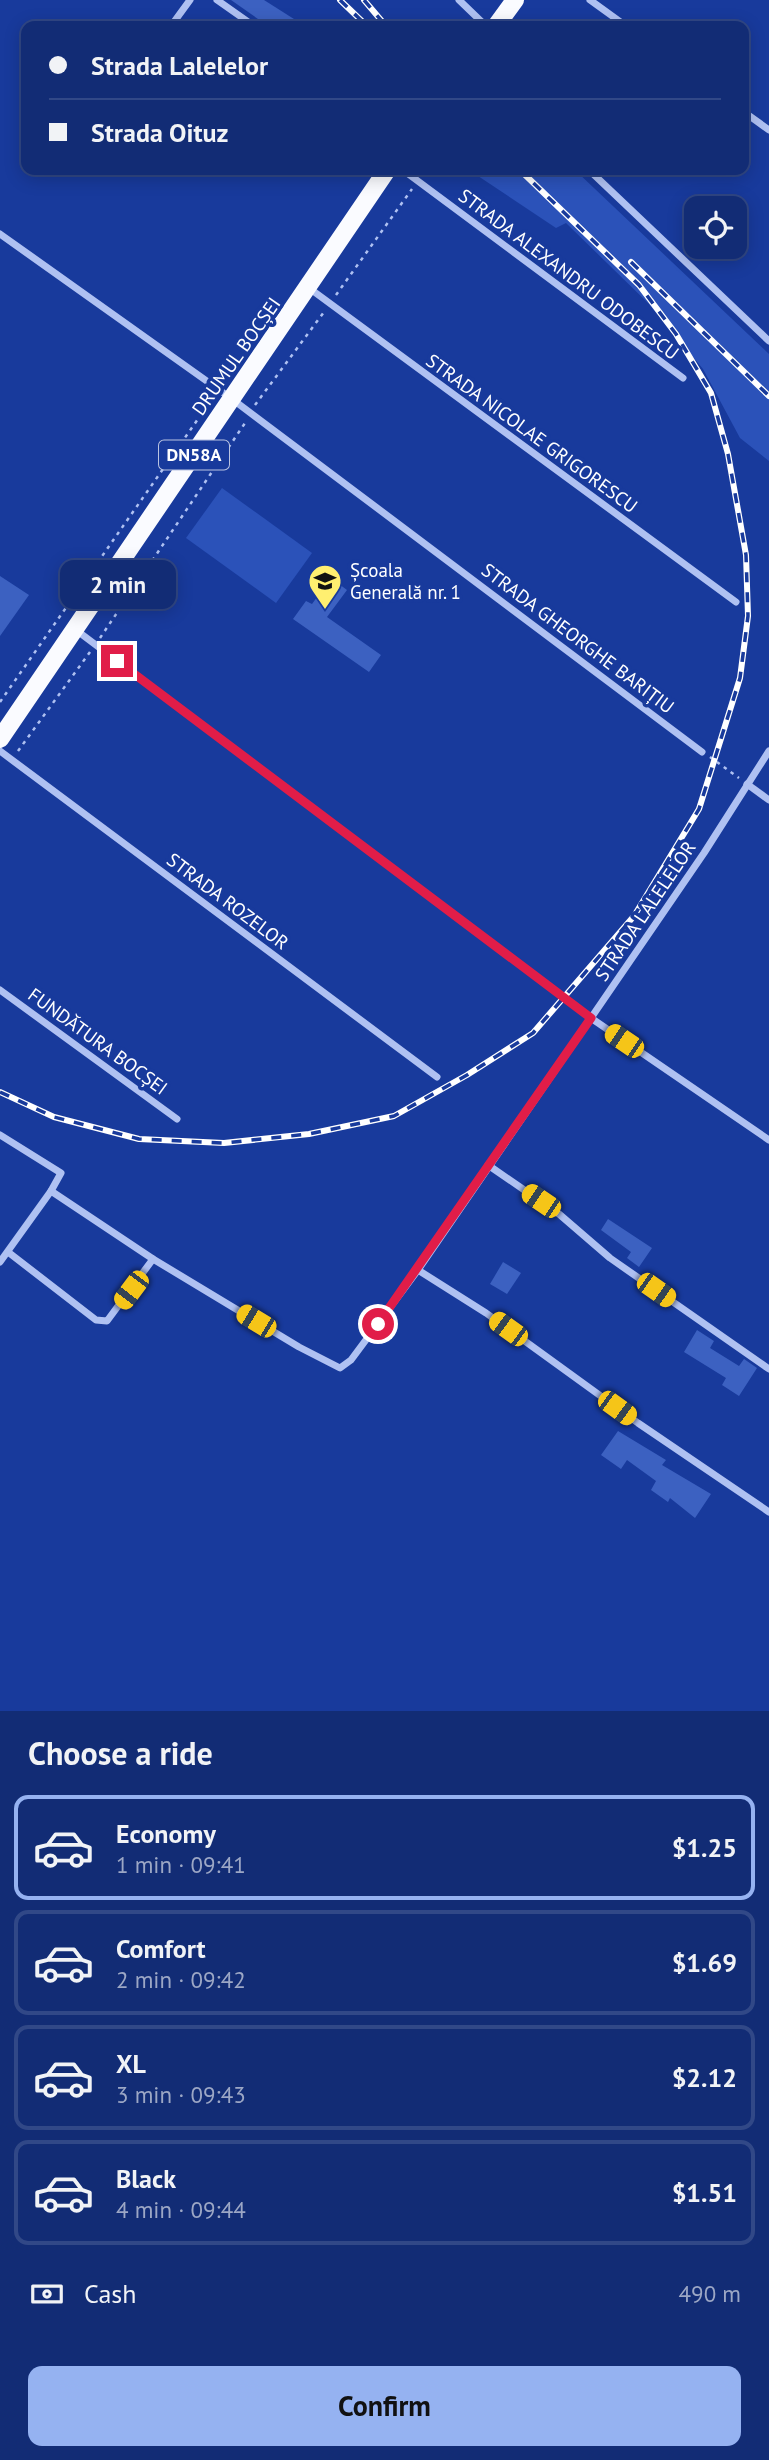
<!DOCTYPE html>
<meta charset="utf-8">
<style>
body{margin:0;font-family:"PT Sans",sans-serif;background:#1b347a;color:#f1f3f6;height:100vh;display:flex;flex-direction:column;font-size:26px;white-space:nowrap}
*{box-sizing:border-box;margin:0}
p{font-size:23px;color:#9ca7c5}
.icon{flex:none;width:38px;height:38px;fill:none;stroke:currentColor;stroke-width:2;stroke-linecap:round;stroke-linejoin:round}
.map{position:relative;height:1711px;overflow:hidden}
.details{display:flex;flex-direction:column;background:#122c75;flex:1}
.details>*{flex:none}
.top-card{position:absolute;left:21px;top:21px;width:728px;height:154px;border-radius:14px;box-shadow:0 4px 18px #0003,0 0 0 2px #314887;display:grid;align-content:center;height:154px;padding:0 28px;background:#122c75}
.fabs{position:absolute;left:684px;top:196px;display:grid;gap:14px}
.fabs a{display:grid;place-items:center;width:63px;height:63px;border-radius:14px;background:#122c75;box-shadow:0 4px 18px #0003,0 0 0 2px #314887;font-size:35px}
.end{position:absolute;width:32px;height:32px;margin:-16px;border:9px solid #e11d48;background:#fff;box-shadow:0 0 0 4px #fff}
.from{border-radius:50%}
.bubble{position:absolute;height:49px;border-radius:14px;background:#122c75;box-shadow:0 4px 18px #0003,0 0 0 2px #314887;font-size:23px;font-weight:700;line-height:49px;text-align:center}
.car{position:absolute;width:21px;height:42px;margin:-21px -10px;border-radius:9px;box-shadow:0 0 5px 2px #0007;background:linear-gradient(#f5c518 24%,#345 0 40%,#f5c518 0 76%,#345 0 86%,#f5c518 0)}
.top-card b{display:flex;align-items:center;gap:24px;height:66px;font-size:26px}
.top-card b+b{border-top:2px solid #314887}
.top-card i{width:18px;height:18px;background:#f1f3f6}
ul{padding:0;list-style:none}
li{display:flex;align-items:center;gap:21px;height:105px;margin:0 14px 10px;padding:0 14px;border:4px solid #314887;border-radius:14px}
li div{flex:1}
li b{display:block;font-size:26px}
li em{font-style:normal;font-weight:700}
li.on{border-color:#95b2f1}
li>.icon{width:63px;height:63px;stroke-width:1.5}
h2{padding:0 28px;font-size:32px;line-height:84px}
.pay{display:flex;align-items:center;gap:18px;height:77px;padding:0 28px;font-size:26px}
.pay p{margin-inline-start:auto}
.cta{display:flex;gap:14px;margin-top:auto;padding:14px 28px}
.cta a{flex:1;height:80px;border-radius:14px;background:#95b2f1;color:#111;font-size:28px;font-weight:700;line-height:80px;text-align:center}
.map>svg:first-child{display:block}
.green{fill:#2b52b9}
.building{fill:#3c61c1}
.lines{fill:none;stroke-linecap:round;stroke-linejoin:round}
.path{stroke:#afc1f2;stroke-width:2.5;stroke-dasharray:3.5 5;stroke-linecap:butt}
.street{stroke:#afc1f2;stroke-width:7}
.primary{stroke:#fafbff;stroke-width:18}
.rail-casing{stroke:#fff;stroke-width:6}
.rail{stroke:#183a9c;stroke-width:3.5;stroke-dasharray:10;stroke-linecap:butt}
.route{stroke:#e11d48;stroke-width:9}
.labels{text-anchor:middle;stroke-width:7;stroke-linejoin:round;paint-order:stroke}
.shield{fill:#183a9c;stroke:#bac4e1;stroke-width:2}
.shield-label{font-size:18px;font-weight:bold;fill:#fff}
.street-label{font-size:19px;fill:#fff;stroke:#183a9c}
.poi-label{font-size:19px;fill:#fff;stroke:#183a9c;text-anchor:start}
</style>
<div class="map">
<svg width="769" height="1711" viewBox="0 0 769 1711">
<rect width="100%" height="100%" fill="#183a9c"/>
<g class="green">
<polygon points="469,170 575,170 769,354 769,461 740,438 703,369 648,303 566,223 556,228"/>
<polygon points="222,488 312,553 276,603 186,538"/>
</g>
<g class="building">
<polygon points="231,0 264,0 305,26 268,26"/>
<polygon points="0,576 29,595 0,636"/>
<polygon points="331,578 347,590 327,617 381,655 369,672 293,619 306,601 312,604"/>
<polygon points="608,1219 652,1248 639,1267 627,1258 631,1252 601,1230"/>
<polygon points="503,1262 521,1273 507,1294 490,1284"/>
<polygon points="697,1330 714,1341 710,1348 739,1366 744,1359 757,1368 739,1396 722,1385 726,1378 684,1352"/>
<polygon points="618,1431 666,1460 662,1465 711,1494 695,1518 670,1498 668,1502 651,1490 656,1481 627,1460 621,1469 601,1455"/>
</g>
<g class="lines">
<g class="path">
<polyline points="336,295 412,189"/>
<polyline points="223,381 233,367"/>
<polyline points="255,405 324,312"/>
<polyline points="100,638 245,423"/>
<polyline points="0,702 198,419"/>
<polyline points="18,751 90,652"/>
<polyline points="710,757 739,778"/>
</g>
<g class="street">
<polyline points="217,0 254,26"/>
<polyline points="459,0 486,26"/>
<polyline points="590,0 626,26"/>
<polyline points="150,26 158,26"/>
<polyline points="171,26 190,0"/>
<polyline points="744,112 769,130"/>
<polyline points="403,170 683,378"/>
<polyline points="589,170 769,341"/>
<polyline points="0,234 232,399 702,752"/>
<polyline points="309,288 736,602"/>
<polyline points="76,630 591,1018 769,1140"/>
<polyline points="0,751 437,1077"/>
<polyline points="747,784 769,800"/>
<polyline points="0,990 177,1119"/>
<polyline points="0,1135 61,1173 51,1191 0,1262"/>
<polyline points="488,1165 559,1214 610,1258 769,1369"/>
<polyline points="51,1191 153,1259 299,1347 340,1368 351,1360 418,1270 591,1018 704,853 769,751"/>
<polyline points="8,1252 96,1320 107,1321 153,1259"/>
<polyline points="418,1270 486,1313 638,1423 769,1512"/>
</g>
<g class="primary">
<polyline points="496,26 515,0"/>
<polyline points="0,739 387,170"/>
</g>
<defs>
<g id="rail">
<polyline points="340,0 367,26"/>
<polyline points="364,0 386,26"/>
<polyline points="631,262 769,396"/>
<polyline points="0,1092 54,1117 139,1139 224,1143 309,1134 394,1116 467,1075 533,1033 634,916 699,809 740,678 748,616 746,555 728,454 711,393 676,334 639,285 520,170"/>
</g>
</defs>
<use href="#rail" class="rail-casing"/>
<use href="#rail" class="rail"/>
</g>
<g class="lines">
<polyline class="route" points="117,661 591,1018 378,1324"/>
</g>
<defs>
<symbol id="school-pin" viewBox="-11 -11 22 30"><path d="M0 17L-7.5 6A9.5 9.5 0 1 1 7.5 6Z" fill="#ffef70" stroke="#183a9c"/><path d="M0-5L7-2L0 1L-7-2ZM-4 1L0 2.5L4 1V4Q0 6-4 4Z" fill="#111"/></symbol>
</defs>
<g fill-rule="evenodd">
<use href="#school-pin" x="306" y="562" width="38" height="52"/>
</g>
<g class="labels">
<rect class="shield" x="159" y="440.5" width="70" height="29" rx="5"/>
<g class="shield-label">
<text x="194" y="461">DN58A</text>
</g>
<g class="street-label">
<text transform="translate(569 274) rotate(37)" y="7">STRADA ALEXANDRU ODOBESCU</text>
<text transform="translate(236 356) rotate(-55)" y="7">DRUMUL BOCȘEI</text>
<text transform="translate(532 433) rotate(36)" y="7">STRADA NICOLAE GRIGORESCU</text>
<text transform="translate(578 638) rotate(37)" y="7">STRADA GHEORGHE BARIȚIU</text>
<text transform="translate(228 901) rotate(37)" y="7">STRADA ROZELOR</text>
<text transform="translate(645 911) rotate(-56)" y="7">STRADA LALELELOR</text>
<text transform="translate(98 1041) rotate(36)" y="7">FUNDĂTURA BOCȘEI</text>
</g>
<g class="poi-label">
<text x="350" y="577">Școala<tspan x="350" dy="22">Generală nr. 1</tspan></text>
</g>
</g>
</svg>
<div class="fabs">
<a><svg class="icon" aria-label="locate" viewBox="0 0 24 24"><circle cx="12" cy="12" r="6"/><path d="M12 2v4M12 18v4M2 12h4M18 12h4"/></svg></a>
</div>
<i class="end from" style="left:378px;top:1324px"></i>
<i class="end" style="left:117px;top:661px"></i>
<div class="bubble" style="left:60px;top:560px;width:116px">2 min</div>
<i class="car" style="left:624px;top:1041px;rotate:304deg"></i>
<i class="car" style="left:541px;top:1201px;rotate:304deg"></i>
<i class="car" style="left:131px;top:1290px;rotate:217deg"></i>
<i class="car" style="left:656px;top:1290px;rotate:125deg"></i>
<i class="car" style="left:256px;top:1321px;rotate:301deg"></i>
<i class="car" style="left:508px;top:1329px;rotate:306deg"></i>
<i class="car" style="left:617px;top:1408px;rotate:126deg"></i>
<div class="top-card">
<b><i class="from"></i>Strada Lalelelor</b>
<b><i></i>Strada Oituz</b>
</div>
</div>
<section class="details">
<h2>Choose a ride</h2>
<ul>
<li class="on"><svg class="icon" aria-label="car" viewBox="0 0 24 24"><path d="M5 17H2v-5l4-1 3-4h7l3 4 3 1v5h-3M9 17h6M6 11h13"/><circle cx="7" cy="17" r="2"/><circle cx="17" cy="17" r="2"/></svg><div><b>Economy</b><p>1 min · 09:41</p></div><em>$1.25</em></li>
<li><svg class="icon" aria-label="car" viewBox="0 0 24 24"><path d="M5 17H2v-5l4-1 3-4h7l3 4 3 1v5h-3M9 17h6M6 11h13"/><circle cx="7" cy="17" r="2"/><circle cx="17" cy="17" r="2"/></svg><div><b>Comfort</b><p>2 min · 09:42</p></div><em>$1.69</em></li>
<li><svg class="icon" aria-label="car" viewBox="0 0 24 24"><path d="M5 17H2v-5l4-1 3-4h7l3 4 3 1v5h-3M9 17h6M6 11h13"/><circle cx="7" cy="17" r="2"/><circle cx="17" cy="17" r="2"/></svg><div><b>XL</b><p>3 min · 09:43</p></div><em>$2.12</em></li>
<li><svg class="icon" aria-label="car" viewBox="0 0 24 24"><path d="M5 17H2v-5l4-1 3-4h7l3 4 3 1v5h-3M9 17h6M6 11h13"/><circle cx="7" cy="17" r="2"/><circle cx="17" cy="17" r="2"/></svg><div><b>Black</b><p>4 min · 09:44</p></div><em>$1.51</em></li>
</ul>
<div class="pay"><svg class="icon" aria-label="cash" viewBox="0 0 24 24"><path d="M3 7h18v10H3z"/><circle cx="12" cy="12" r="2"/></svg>Cash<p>490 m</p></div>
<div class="cta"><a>Confirm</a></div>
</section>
